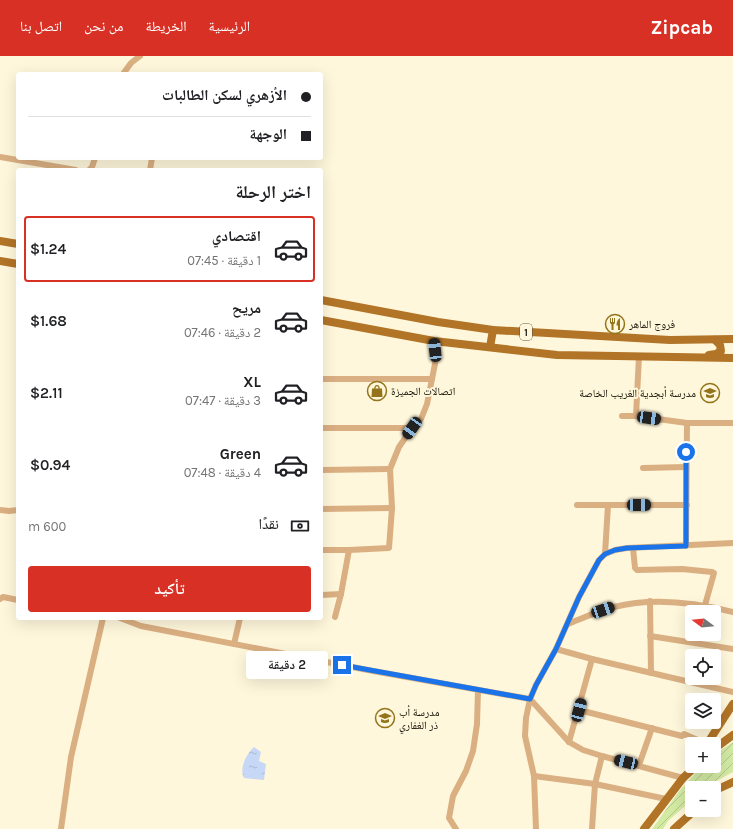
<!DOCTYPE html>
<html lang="ar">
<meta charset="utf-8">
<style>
body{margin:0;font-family:Karla,"Noto Naskh Arabic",sans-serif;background:#f6f6f6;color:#202124;direction:rtl;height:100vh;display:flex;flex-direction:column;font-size:15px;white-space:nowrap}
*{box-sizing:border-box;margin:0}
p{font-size:13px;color:#757577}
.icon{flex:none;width:22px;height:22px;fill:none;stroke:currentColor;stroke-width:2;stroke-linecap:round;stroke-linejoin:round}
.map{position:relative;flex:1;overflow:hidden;direction:ltr}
.details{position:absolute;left:16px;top:112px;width:307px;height:452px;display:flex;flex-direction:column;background:#fff;border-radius:4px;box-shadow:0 4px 16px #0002;direction:rtl}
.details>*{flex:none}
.guide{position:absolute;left:16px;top:16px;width:307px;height:88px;border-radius:4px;box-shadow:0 4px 16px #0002;direction:rtl;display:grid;align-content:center;height:88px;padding:0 12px;background:#fff}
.needle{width:26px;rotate:286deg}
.tools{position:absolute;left:685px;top:549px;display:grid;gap:8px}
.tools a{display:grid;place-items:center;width:36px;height:36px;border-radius:4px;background:#fff;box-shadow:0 4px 16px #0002;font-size:20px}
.end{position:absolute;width:18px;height:18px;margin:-9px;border:5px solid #1a73e8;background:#fff;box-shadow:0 0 0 2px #fff}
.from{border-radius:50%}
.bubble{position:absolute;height:28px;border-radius:4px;background:#fff;box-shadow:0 4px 16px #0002;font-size:13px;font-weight:600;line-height:28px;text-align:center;direction:rtl}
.car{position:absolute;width:12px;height:24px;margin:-12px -6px;border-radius:5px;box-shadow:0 0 3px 1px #0007;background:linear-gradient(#222 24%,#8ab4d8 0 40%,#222 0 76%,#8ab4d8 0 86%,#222 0)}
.guide b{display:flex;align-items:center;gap:14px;height:38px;font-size:15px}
.guide b+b{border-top:1px solid #e0e0e0}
.guide i{width:10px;height:10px;background:#202124}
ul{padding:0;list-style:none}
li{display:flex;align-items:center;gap:12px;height:66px;margin:0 8px 6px;padding:0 4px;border:2px solid transparent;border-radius:4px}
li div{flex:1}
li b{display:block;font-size:15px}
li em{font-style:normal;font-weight:600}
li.on{border-color:#d93025}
li>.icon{width:36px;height:36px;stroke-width:1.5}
h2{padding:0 12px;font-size:18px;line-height:48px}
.pay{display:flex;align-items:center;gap:10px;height:44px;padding:0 12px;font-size:15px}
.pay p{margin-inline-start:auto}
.button{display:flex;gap:8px;margin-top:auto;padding:8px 12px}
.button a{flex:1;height:46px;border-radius:4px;background:#d93025;color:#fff;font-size:16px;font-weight:600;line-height:46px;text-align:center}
header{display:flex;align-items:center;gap:24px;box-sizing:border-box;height:56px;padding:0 20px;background:#d93025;color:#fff}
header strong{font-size:19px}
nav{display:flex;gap:22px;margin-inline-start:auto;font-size:14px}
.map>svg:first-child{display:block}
.garden{fill:url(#garden-furrows)}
.water{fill:url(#water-ripples)}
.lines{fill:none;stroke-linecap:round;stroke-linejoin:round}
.minor{stroke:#daaf82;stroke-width:6}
.major{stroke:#b27427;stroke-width:8}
.route{stroke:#1a73e8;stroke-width:5}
.labels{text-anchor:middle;stroke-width:4;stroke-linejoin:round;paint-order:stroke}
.shield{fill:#fff7db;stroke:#585444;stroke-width:1}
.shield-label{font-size:10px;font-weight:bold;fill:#110e03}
.poi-label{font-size:11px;fill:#110e03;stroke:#fff7db;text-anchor:start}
</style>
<header>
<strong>Zipcab</strong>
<nav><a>الرئيسية</a><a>الخريطة</a><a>من نحن</a><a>اتصل بنا</a></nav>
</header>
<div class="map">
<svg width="733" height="773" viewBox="0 0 733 773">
<defs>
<pattern id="garden-furrows" width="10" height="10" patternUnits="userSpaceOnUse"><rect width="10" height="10" fill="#d3eaa3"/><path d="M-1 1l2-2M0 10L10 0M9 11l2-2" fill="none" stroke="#b4c88b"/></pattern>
<pattern id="water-ripples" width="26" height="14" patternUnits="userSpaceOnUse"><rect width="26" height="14" fill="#c6d8f6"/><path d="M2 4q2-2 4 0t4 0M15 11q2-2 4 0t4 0" fill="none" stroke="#a9b8d1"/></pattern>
</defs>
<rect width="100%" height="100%" fill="#fff7db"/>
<polygon class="garden" points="733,686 733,716 716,725 708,732 692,732 692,744 668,765 663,773 652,773 680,734 702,710 714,710 714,699"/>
<path class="water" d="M254,691L261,696L259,705L266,708L264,724L244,722C239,713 246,698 254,691Z"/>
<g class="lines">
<g class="minor">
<polyline points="123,18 131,7 140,0"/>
<polyline points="0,101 76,114"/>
<polyline points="89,114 92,111 95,102"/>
<polyline points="150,114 152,102"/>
<polyline points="321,323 432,323"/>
<polyline points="622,360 636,360 687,367 733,367"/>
<polyline points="636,360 639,300"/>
<polyline points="321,372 412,372"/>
<polyline points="643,412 686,411"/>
<polyline points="321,414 390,413"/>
<polyline points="577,449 687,449"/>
<polyline points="321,453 392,452"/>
<polyline points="0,454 9,455 18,454"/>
<polyline points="686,490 687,367"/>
<polyline points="633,492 635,512 637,514 682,513 712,516 714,517 705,549"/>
<polyline points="321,494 349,494"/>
<polyline points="605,498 608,449"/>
<polyline points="321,539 341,538"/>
<polyline points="0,543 3,541 18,544"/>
<polyline points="650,545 651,617"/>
<polyline points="335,561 341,538 349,494 389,492 392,452 390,413 399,391 412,372 421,363 427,348 436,303 434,285"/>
<polyline points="120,562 141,570 373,615 530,643 569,686 583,694 602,700 683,722"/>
<path d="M568,568C583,562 598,555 614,551C653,541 694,546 733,556"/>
<polyline points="650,580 733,593"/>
<polyline points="234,588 240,562"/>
<polyline points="556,593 592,603 733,636"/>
<polyline points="579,654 682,680 684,678 707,688"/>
<polyline points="569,686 592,603"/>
<polyline points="639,709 652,672"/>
<polyline points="534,720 595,728 666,743"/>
<polyline points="61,773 71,701 103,562"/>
<polyline points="456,773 449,762 453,740 466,715 473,695 477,668 478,634"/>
<polyline points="536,773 534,720 525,680 526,662 530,643 536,629 556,593 579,541 599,504 605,498 615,494 627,492 733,487"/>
<polyline points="592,773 595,728 602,700"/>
</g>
<g class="major">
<polyline points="0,185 18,188"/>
<polyline points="0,205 18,208"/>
<polyline points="321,244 438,266 493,274 670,284 733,283"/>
<polyline points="321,264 434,285 557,299 733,302"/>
<polyline points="490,291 493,274"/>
<polyline points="709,299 716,298 721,295 720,289 715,284"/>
<polyline points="707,688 733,648"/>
<polyline points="714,693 733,679"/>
<polyline points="714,737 718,733 733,726"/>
<polyline points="644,773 683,722 696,710"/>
<polyline points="674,773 695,754"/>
</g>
</g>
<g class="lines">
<polyline class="route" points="342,609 530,643 536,629 556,593 579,541 599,504 605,498 615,494 627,492 686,490 686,396"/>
</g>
<defs>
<symbol id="restaurant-ring" viewBox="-11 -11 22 22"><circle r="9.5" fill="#fff7db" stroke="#93741b" stroke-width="1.5"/><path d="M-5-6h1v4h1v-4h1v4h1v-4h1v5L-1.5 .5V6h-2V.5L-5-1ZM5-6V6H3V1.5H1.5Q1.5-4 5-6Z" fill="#93741b"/></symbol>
<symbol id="shop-ring" viewBox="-11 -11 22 22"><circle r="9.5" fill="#fff7db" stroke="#93741b" stroke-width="1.5"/><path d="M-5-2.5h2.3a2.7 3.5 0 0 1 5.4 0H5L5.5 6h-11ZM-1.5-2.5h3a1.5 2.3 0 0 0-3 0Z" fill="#93741b"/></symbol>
<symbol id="school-ring" viewBox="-11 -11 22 22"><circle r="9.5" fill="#fff7db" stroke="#93741b" stroke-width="1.5"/><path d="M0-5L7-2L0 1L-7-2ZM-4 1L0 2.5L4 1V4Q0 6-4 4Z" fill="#93741b"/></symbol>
</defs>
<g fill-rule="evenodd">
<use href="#restaurant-ring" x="604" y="257" width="22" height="22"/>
<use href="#shop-ring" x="366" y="324" width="22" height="22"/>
<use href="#school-ring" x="699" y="326" width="22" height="22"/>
<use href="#school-ring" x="374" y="651" width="22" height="22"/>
</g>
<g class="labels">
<rect class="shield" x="520" y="268" width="12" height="16" rx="3"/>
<g class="shield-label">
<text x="526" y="280">1</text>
</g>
<g class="poi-label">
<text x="629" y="272">فروج الماهر</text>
<text x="391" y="339">اتصالات الجميزة</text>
<text x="696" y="341" text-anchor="end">مدرسة أبجدية الغريب الخاصة</text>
<text x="399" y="660">مدرسة أب<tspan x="399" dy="13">ذر الغفاري</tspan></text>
</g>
</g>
</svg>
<div class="tools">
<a><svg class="needle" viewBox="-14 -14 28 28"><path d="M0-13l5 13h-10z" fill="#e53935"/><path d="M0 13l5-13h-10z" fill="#757577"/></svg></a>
<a><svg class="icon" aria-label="locate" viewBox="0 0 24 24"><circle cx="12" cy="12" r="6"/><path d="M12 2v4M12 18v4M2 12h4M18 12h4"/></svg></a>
<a><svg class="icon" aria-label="layers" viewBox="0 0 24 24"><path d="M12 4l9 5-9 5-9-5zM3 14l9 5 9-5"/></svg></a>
<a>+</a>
<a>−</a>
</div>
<i class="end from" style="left:686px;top:396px"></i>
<i class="end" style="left:342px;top:609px"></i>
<div class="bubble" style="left:246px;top:595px;width:82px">2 دقيقة</div>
<i class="car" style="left:435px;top:294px;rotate:354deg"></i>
<i class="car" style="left:649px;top:362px;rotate:98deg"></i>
<i class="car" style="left:412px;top:372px;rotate:215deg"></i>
<i class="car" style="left:639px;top:449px;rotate:90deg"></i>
<i class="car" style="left:603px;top:554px;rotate:71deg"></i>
<i class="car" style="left:579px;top:654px;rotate:15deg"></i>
<i class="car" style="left:626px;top:706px;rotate:283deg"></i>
<div class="guide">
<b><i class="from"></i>الأزهري لسكن الطالبات</b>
<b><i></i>الوجهة</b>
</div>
<section class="details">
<h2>اختر الرحلة</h2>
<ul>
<li class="on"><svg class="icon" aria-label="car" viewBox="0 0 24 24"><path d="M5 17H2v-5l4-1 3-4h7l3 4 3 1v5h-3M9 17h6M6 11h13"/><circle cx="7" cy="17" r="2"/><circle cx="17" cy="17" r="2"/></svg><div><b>اقتصادي</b><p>1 دقيقة · 07:45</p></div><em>$1.24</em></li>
<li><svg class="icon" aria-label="car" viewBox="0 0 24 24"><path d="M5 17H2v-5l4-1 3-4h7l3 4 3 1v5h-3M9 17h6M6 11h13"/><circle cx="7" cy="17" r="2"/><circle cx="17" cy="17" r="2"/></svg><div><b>مريح</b><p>2 دقيقة · 07:46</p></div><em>$1.68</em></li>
<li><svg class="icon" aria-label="car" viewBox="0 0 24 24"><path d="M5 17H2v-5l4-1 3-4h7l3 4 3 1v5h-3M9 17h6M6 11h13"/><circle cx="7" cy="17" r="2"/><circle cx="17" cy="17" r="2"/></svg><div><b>XL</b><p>3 دقيقة · 07:47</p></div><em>$2.11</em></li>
<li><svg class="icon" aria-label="car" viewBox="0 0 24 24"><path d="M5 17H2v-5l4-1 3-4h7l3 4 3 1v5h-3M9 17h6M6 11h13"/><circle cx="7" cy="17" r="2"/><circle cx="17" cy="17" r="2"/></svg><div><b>Green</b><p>4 دقيقة · 07:48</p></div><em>$0.94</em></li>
</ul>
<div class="pay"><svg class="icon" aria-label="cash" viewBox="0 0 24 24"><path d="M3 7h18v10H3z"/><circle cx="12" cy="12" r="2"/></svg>نقدًا<p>600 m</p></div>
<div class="button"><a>تأكيد</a></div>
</section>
</div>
